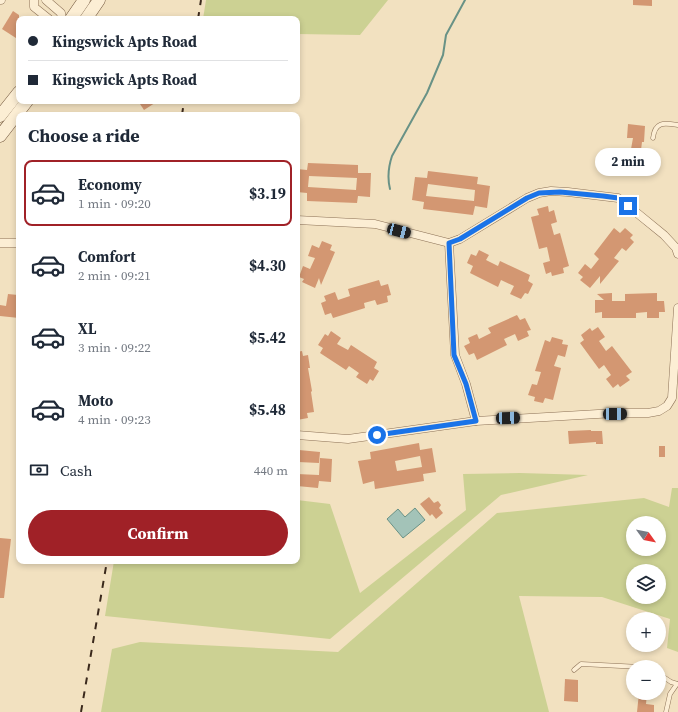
<!DOCTYPE html>
<meta charset="utf-8">
<style>
body{margin:0;font-family:"Source Serif 4",serif;background:#f6f6f7;color:#1f2937;height:100vh;display:flex;flex-direction:column;font-size:15px;white-space:nowrap}
*{box-sizing:border-box;margin:0}
p{font-size:13px;color:#747a83}
.icon{flex:none;width:22px;height:22px;fill:none;stroke:currentColor;stroke-width:2;stroke-linecap:round;stroke-linejoin:round}
.map{position:relative;flex:1;overflow:hidden}
.drawer{position:absolute;left:16px;top:112px;width:284px;height:452px;display:flex;flex-direction:column;background:#fff;border-radius:8px;box-shadow:0 2px 6px #0003}
.drawer>*{flex:none}
.guide{position:absolute;left:16px;top:16px;width:284px;height:88px;border-radius:8px;box-shadow:0 2px 6px #0003;display:grid;align-content:center;height:88px;padding:0 12px;background:#fff}
.needle{width:26px;rotate:123deg}
.fabs{position:absolute;left:626px;top:516px;display:grid;gap:8px}
.fabs a{display:grid;place-items:center;width:40px;height:40px;border-radius:50%;background:#fff;box-shadow:0 2px 6px #0003;font-size:20px}
.end{position:absolute;width:18px;height:18px;margin:-9px;border:5px solid #1a73e8;background:#fff;box-shadow:0 0 0 2px #fff}
.from{border-radius:50%}
.bubble{position:absolute;height:28px;border-radius:14px;background:#fff;box-shadow:0 2px 6px #0003;font-size:13px;font-weight:700;line-height:28px;text-align:center}
.car{position:absolute;width:12px;height:24px;margin:-12px -6px;border-radius:5px;box-shadow:0 0 3px 1px #0007;background:linear-gradient(#222 24%,#8ab4d8 0 40%,#222 0 76%,#8ab4d8 0 86%,#222 0)}
.guide b{display:flex;align-items:center;gap:14px;height:38px;font-size:15px}
.guide b+b{border-top:1px solid #e0e1e3}
.guide i{width:10px;height:10px;background:#1f2937}
ul{padding:0;list-style:none}
li{display:flex;align-items:center;gap:12px;height:66px;margin:0 8px 6px;padding:0 4px;border:2px solid transparent;border-radius:8px}
li div{flex:1}
li b{display:block;font-size:15px}
li em{font-style:normal;font-weight:700}
li.current{border-color:#a02127}
li>.icon{width:36px;height:36px;stroke-width:1.5}
h2{padding:0 12px;font-size:18px;line-height:48px}
.pay{display:flex;align-items:center;gap:10px;height:44px;padding:0 12px;font-size:15px}
.pay p{margin-inline-start:auto}
.primary-button{display:flex;gap:8px;margin-top:auto;padding:8px 12px}
.primary-button a{flex:1;height:46px;border-radius:24px;background:#a02127;color:#fff;font-size:16px;font-weight:700;line-height:46px;text-align:center}
.map>svg:first-child{display:block}
.green{fill:#ccd193;fill-rule:evenodd}
.water{fill:#a3c3b8;stroke:#699286}
.lines{fill:none;stroke-linecap:round;stroke-linejoin:round}
.stream{stroke:#699286;stroke-width:2}
.building{fill:#d39772;fill-rule:evenodd}
.service-casing{stroke:#8c7156;stroke-width:5}
.minor-casing{stroke:#8c7156;stroke-width:9}
.secondary-casing{stroke:#6e5239;stroke-width:13}
.service{stroke:#fceed4;stroke-width:4}
.minor{stroke:#fceed4;stroke-width:8}
.secondary{stroke:#fceed4;stroke-width:12}
.rail{stroke:#3b291c;stroke-width:2;stroke-dasharray:7 7;stroke-linecap:butt}
.route{stroke:#1a73e8;stroke-width:5}
</style>
<div class="map">
<svg width="678" height="712" viewBox="0 0 678 712">
<rect width="100%" height="100%" fill="#f2e1c0"/>
<g class="green">
<polygon points="206,0 388,0 360,35 297,34 297,19 203,19"/>
<polygon points="520,473 588,475 501,495 330,639 105,616 114,561 297,561 297,500 330,504 360,593 466,510 463,474"/>
<path d="M672,488H678V652L667,648L670,619L602,597L519,596L549,712H101L112,649L140,642L338,652L497,513L644,498L669,507ZM633,523H659V549H633ZM633,571H659V597H633Z"/>
</g>
<polygon class="water" points="415,508 425,520 403,538 387,519 398,509 405,517"/>
<g class="lines">
<path class="stream" d="M390,189C387,177 388,168 392,156L427,93L443,55L446,35L465,0"/>
</g>
<g class="building">
<polygon points="633,0 652,0 652,6 633,5"/>
<polygon points="13,11 19,15 19,40 2,29"/>
<polygon points="138,101 158,101 144,110"/>
<polygon points="628,124 645,126 644,142 642,142 641,150 631,149 633,138 627,138"/>
<path d="M308,163L358,165V173H371L370,197L358,196L357,203L307,201V193L297,192V169L307,170ZM309,176L357,178L356,190L308,187Z"/>
<path d="M428,171L478,177L477,184L490,186L487,208L475,206L473,215L423,209L424,202L412,200L415,177L427,178ZM428,184L475,190L474,201L426,196Z"/>
<polygon points="548,206 549,212 554,210 557,222 551,224 554,235 560,233 569,266 563,268 564,273 552,276 551,272 546,274 543,263 550,261 547,247 539,249 531,217 539,215 537,209"/>
<polygon points="614,228 620,233 625,228 633,235 630,238 634,242 626,251 622,248 614,258 619,261 600,284 600,276 590,288 580,280 583,277 578,273 585,264 591,269 599,259 594,254"/>
<polygon points="322,241 332,245 330,250 335,252 321,285 319,278 315,288 302,282 304,279 299,277 303,266 310,269 315,258 308,256 312,245 319,248"/>
<polygon points="479,250 489,255 486,260 498,266 500,261 530,275 528,281 533,284 528,294 525,293 521,299 510,294 514,286 501,280 498,287 470,273 473,266 467,263 471,254 476,256"/>
<polygon points="379,280 381,286 388,284 391,295 387,296 388,302 377,305 375,300 364,303 365,308 333,318 331,313 325,315 321,303 326,301 324,296 335,292 338,300 350,296 348,289"/>
<polygon points="612,293 612,301 625,301 625,294 657,293 657,301 664,301 665,312 659,312 659,318 647,318 647,312 636,313 636,318 602,318 602,312 595,313 595,300 604,300 597,294"/>
<polygon points="8,294 18,295 17,307 19,307 19,318 0,316 0,305 6,306"/>
<polygon points="517,315 520,320 525,318 531,330 527,331 529,336 518,341 515,334 504,339 507,345 477,360 474,353 469,355 464,346 470,343 468,338 477,334 479,339 491,333 488,328"/>
<polygon points="598,327 605,337 599,341 606,351 612,346 632,372 626,376 630,380 620,387 618,384 613,388 606,379 611,375 604,365 599,369 580,343 584,340 581,335 590,328 592,331"/>
<polygon points="331,331 341,338 337,344 348,350 351,345 377,362 374,368 379,371 373,381 370,379 367,384 356,377 359,373 349,366 346,370 320,353 323,348 318,345 325,334 328,336"/>
<polygon points="552,337 563,340 562,344 568,345 565,357 558,355 554,366 561,368 553,400 545,398 543,403 534,401 535,397 528,395 532,384 537,385 541,372 535,371 545,340 550,342"/>
<polygon points="302,351 303,356 308,355 310,368 308,368 312,391 311,392 314,412 307,413 308,418 297,420 297,352"/>
<polygon points="591,430 591,431 602,431 603,444 596,444 596,442 569,444 568,431"/>
<path d="M419,443L420,450L432,448L436,472L423,474L424,481L375,489L374,481L363,484L358,461L371,459L370,452ZM420,456L422,467L397,471L395,461Z"/>
<rect x="659" y="446" width="6" height="11"/>
<polygon points="299,450 320,452 319,463 298,462"/>
<polygon points="320,458 332,459 331,482 319,481 318,488 297,486 297,474 319,475"/>
<polygon points="429,497 434,503 438,501 441,505 439,508 443,513 436,519 432,514 430,516 420,504"/>
<polygon points="0,538 11,539 4,598 0,598"/>
<polygon points="565,679 578,680 578,702 564,701"/>
<polygon points="639,693 647,693 646,704 654,705 654,712 637,712"/>
</g>
<g class="lines">
<defs>
<g id="service">
<path d="M653,138C655,121 664,123 678,125"/>
<polyline points="574,670 581,664 641,667"/>
<polyline points="659,674 671,682 678,684"/>
<polyline points="666,712 670,694 677,684"/>
</g>
<g id="minor">
<polyline points="0,0 1,0"/>
<polyline points="34,0 34,7 49,19"/>
<polyline points="46,0 61,13 62,19"/>
<polyline points="297,220 375,224 449,243 460,239 527,198 539,193 551,191 568,192 618,198 637,213 664,235 676,248 678,254"/>
<polyline points="0,243 19,243"/>
<polyline points="449,243 455,355 466,384 476,421"/>
<polyline points="297,435 348,439 476,421 615,413 648,413 659,411 667,406 672,398 678,308"/>
</g>
<g id="secondary">
<polyline points="71,19 84,0"/>
<polyline points="86,19 99,0"/>
<polyline points="0,116 19,92"/>
<polyline points="0,136 27,101"/>
</g>
</defs>
<use href="#service" class="service-casing"/>
<use href="#minor" class="minor-casing"/>
<use href="#secondary" class="secondary-casing"/>
<use href="#service" class="service"/>
<use href="#minor" class="minor"/>
<use href="#secondary" class="secondary"/>
<g class="rail">
<polyline points="198,19 201,0"/>
<polyline points="182,115 184,101"/>
<polyline points="81,712 107,561"/>
</g>
</g>
<g class="lines">
<polyline class="route" points="377,435 476,421 466,384 454,355 449,243 460,239 527,198 539,193 560,192 603,196 618,198 628,206"/>
</g>
</svg>
<div class="fabs">
<a><svg class="needle" viewBox="-14 -14 28 28"><path d="M0-13l5 13h-10z" fill="#e53935"/><path d="M0 13l5-13h-10z" fill="#747a83"/></svg></a>
<a><svg class="icon" aria-label="layers" viewBox="0 0 24 24"><path d="M12 4l9 5-9 5-9-5zM3 14l9 5 9-5"/></svg></a>
<a>+</a>
<a>−</a>
</div>
<i class="end from" style="left:377px;top:435px"></i>
<i class="end" style="left:628px;top:206px"></i>
<div class="bubble" style="left:595px;top:148px;width:66px">2 min</div>
<i class="car" style="left:399px;top:231px;rotate:105deg"></i>
<i class="car" style="left:615px;top:414px;rotate:89deg"></i>
<i class="car" style="left:508px;top:418px;rotate:88deg"></i>
<div class="guide">
<b><i class="from"></i>Kingswick Apts Road</b>
<b><i></i>Kingswick Apts Road</b>
</div>
<section class="drawer">
<h2>Choose a ride</h2>
<ul>
<li class="current"><svg class="icon" aria-label="car" viewBox="0 0 24 24"><path d="M5 17H2v-5l4-1 3-4h7l3 4 3 1v5h-3M9 17h6M6 11h13"/><circle cx="7" cy="17" r="2"/><circle cx="17" cy="17" r="2"/></svg><div><b>Economy</b><p>1 min · 09:20</p></div><em>$3.19</em></li>
<li><svg class="icon" aria-label="car" viewBox="0 0 24 24"><path d="M5 17H2v-5l4-1 3-4h7l3 4 3 1v5h-3M9 17h6M6 11h13"/><circle cx="7" cy="17" r="2"/><circle cx="17" cy="17" r="2"/></svg><div><b>Comfort</b><p>2 min · 09:21</p></div><em>$4.30</em></li>
<li><svg class="icon" aria-label="car" viewBox="0 0 24 24"><path d="M5 17H2v-5l4-1 3-4h7l3 4 3 1v5h-3M9 17h6M6 11h13"/><circle cx="7" cy="17" r="2"/><circle cx="17" cy="17" r="2"/></svg><div><b>XL</b><p>3 min · 09:22</p></div><em>$5.42</em></li>
<li><svg class="icon" aria-label="car" viewBox="0 0 24 24"><path d="M5 17H2v-5l4-1 3-4h7l3 4 3 1v5h-3M9 17h6M6 11h13"/><circle cx="7" cy="17" r="2"/><circle cx="17" cy="17" r="2"/></svg><div><b>Moto</b><p>4 min · 09:23</p></div><em>$5.48</em></li>
</ul>
<div class="pay"><svg class="icon" aria-label="cash" viewBox="0 0 24 24"><path d="M3 7h18v10H3z"/><circle cx="12" cy="12" r="2"/></svg>Cash<p>440 m</p></div>
<div class="primary-button"><a>Confirm</a></div>
</section>
</div>
